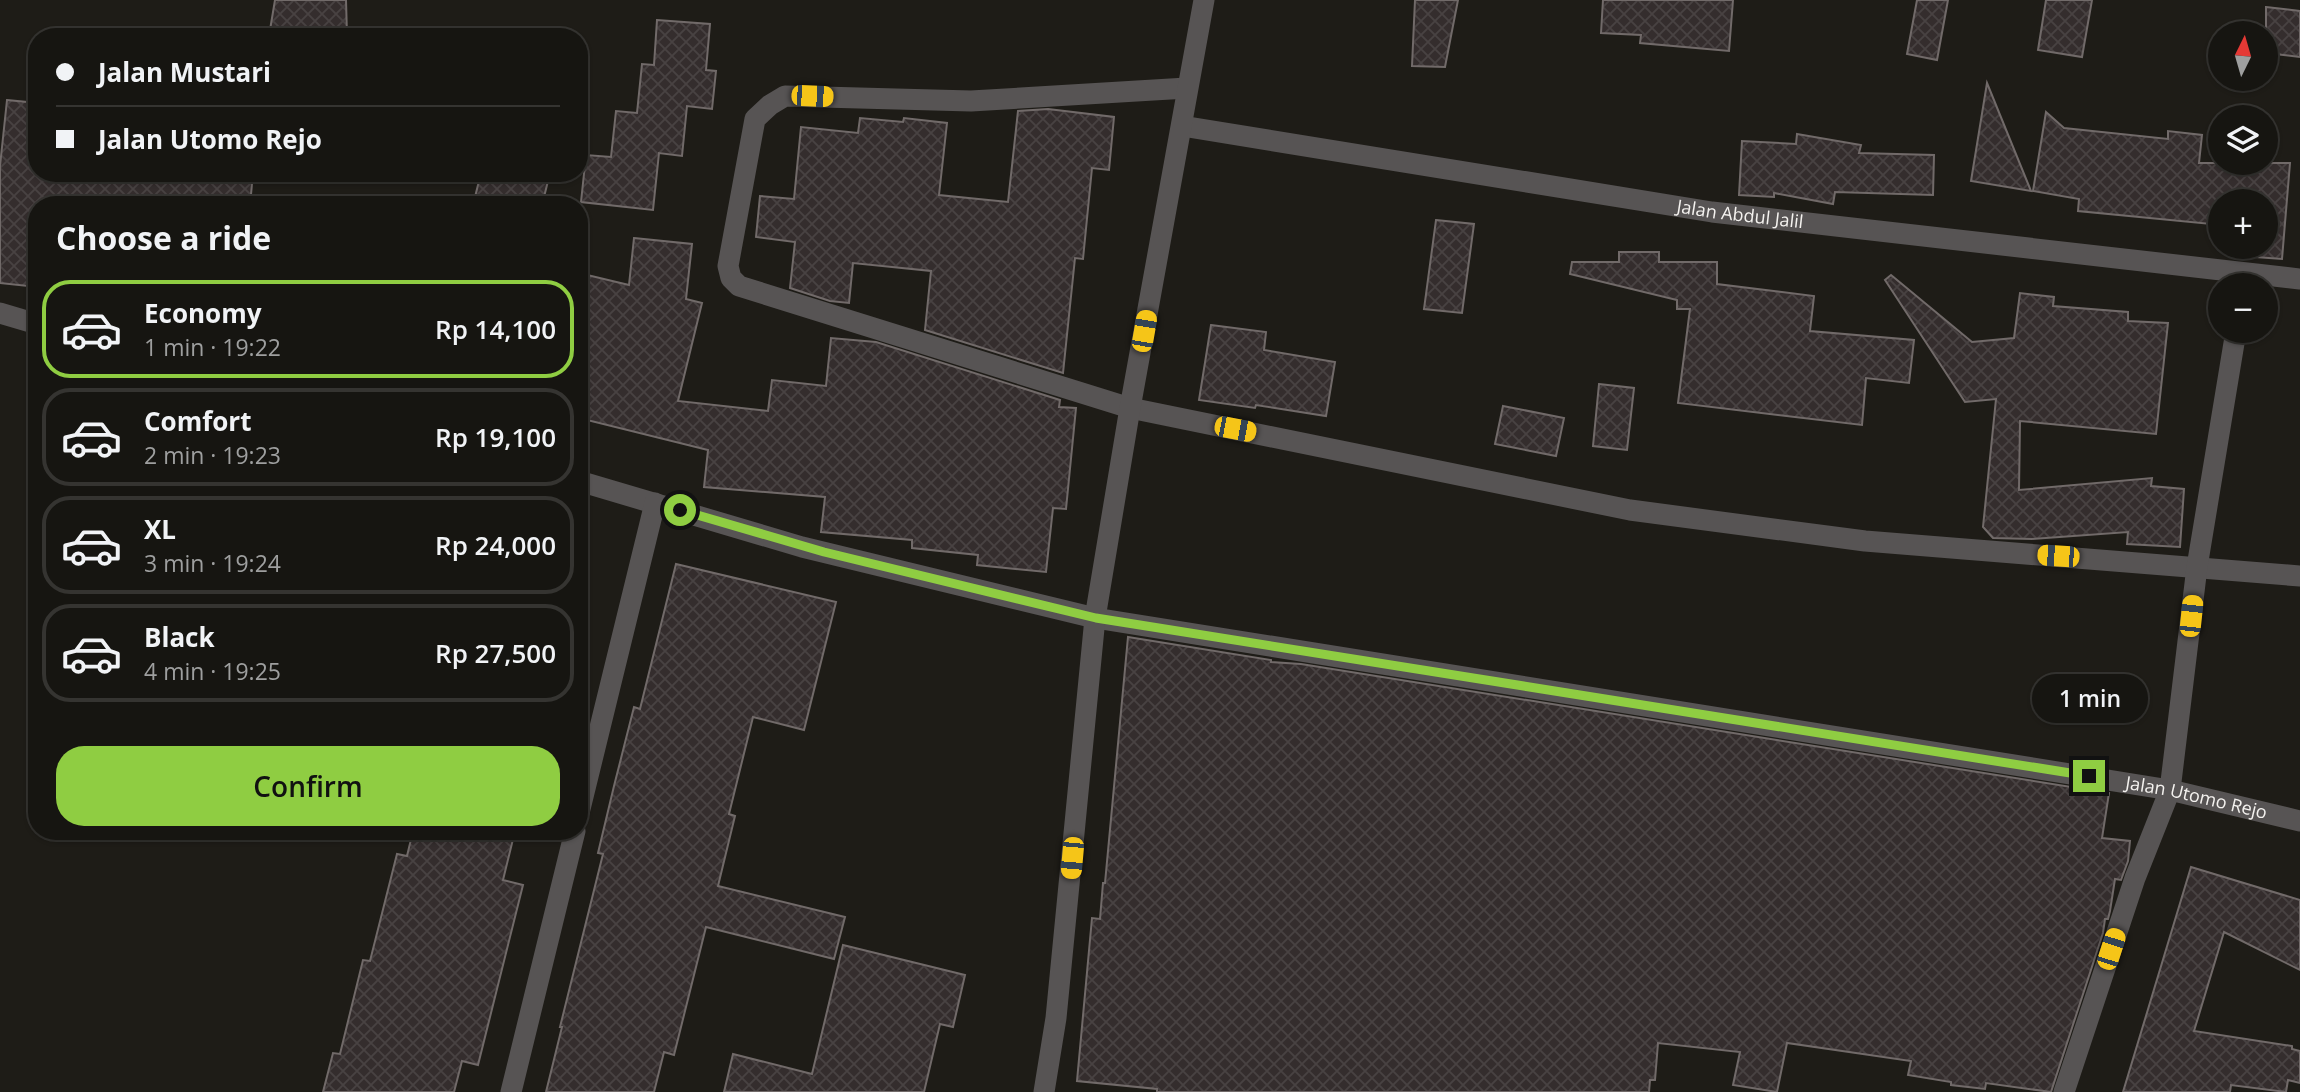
<!DOCTYPE html>
<meta charset="utf-8">
<style>
body{margin:0;font-family:"Open Sans",sans-serif;background:#1f1e1a;color:#f1f3f6;height:100vh;display:flex;flex-direction:column;font-size:26px;white-space:nowrap}
*{box-sizing:border-box;margin:0}
p{font-size:23px;color:#9e9f9f}
.icon{flex:none;width:38px;height:38px;fill:none;stroke:currentColor;stroke-width:2;stroke-linecap:round;stroke-linejoin:round}
.map{position:relative;flex:1;overflow:hidden}
.details{position:absolute;left:28px;top:196px;width:560px;height:644px;display:flex;flex-direction:column;background:#161511;border-radius:28px;box-shadow:0 2px 5px #0004,0 0 0 2px #353431}
.details>*{flex:none}
.hud{position:absolute;left:28px;top:28px;width:560px;height:154px;border-radius:28px;box-shadow:0 2px 5px #0004,0 0 0 2px #353431;display:grid;align-content:center;height:154px;padding:0 28px;background:#161511}
.needle{width:46px;rotate:5deg}
.buttons{position:absolute;left:2208px;top:21px;display:grid;gap:14px}
.buttons a{display:grid;place-items:center;width:70px;height:70px;border-radius:50%;background:#161511;box-shadow:0 2px 5px #0004,0 0 0 2px #353431;font-size:35px}
.end{position:absolute;width:32px;height:32px;margin:-16px;border:9px solid #8fcd42;background:#111;box-shadow:0 0 0 4px #111}
.from{border-radius:50%}
.bubble{position:absolute;height:49px;border-radius:24px;background:#161511;box-shadow:0 2px 5px #0004,0 0 0 2px #353431;font-size:23px;font-weight:600;line-height:49px;text-align:center}
.car{position:absolute;width:21px;height:42px;margin:-21px -10px;border-radius:9px;box-shadow:0 0 5px 2px #0007;background:linear-gradient(#f5c518 24%,#345 0 40%,#f5c518 0 76%,#345 0 86%,#f5c518 0)}
.hud b{display:flex;align-items:center;gap:24px;height:66px;font-size:26px}
.hud b+b{border-top:2px solid #353431}
.hud i{width:18px;height:18px;background:#f1f3f6}
ul{padding:0;list-style:none}
li{display:flex;align-items:center;gap:21px;height:98px;margin:0 14px 10px;padding:0 14px;border:4px solid #353431;border-radius:28px}
li div{flex:1}
li b{display:block;font-size:26px}
li em{font-style:normal;font-weight:600}
li.selected{border-color:#8fcd42}
li>.icon{width:63px;height:63px;stroke-width:1.5}
h2{padding:0 28px;font-size:32px;line-height:84px}
.cta{display:flex;gap:14px;margin-top:auto;padding:14px 28px}
.cta a{flex:1;height:80px;border-radius:28px;background:#8fcd42;color:#111;font-size:28px;font-weight:600;line-height:80px;text-align:center}
.map>svg:first-child{display:block}
.building{fill:url(#building-cross-hatch);stroke:#716a69;stroke-width:2}
.lines{fill:none;stroke-linecap:round;stroke-linejoin:round}
.minor{stroke:#575454;stroke-width:21}
.route{stroke:#8fcd42;stroke-width:9}
.labels{text-anchor:middle;stroke-width:5;stroke-linejoin:round;paint-order:stroke}
.street-label{font-size:18px;fill:#f4f2ef;stroke:#15130e}
</style>
<div class="map">
<svg width="2300" height="1092" viewBox="0 0 2300 1092">
<defs>
<pattern id="building-cross-hatch" width="8" height="8" patternUnits="userSpaceOnUse" patternTransform="scale(1.75)"><rect width="8" height="8" fill="#342d2d"/><path d="M0 0l8 8M0 8l8-8" fill="none" stroke="#484242"/></pattern>
</defs>
<rect width="100%" height="100%" fill="#1e1c17"/>
<g class="building">
<polygon points="275,0 346,0 347,35 304,37 270,30"/>
<polygon points="1415,0 1458,0 1445,67 1412,66"/>
<polygon points="1603,0 1733,0 1729,51 1640,43 1641,35 1601,33"/>
<polygon points="1917,0 1948,0 1937,60 1907,54"/>
<polygon points="2046,0 2092,0 2082,57 2038,50"/>
<polygon points="2266,7 2300,11 2300,57 2266,53"/>
<polygon points="657,20 710,24 706,70 716,71 712,109 687,106 682,156 659,153 653,210 581,202 586,155 611,157 616,111 637,113 642,64 654,65"/>
<polygon points="1987,83 2031,191 1971,181"/>
<polygon points="7,100 37,103 37,173 253,173 250,205 37,205 37,287 0,283 0,166"/>
<polygon points="1048,109 1114,117 1109,170 1092,168 1083,259 1075,258 1063,373 925,330 931,271 853,263 849,303 830,301 790,288 795,242 756,237 760,196 794,199 801,127 858,133 860,118 903,122 904,118 947,123 939,195 1008,202 1018,111"/>
<polygon points="2046,112 2064,128 2168,139 2168,131 2202,135 2199,163 2290,163 2282,259 2242,256 2243,247 2266,247 2266,201 2221,201 2221,225 2078,211 2079,199 2033,191"/>
<polygon points="1797,134 1861,145 1859,153 1934,155 1933,195 1835,192 1833,204 1774,193 1774,197 1739,195 1742,141 1796,144"/>
<polygon points="481,173 550,173 542,205 473,205"/>
<polygon points="1436,220 1474,224 1462,313 1424,309"/>
<polygon points="634,238 692,244 686,299 702,303 678,401 768,411 772,380 826,386 831,338 876,342 1060,400 1059,407 1076,408 1066,509 1053,508 1046,572 977,565 978,555 912,548 912,540 821,532 825,497 704,487 708,450 579,418 579,273 629,285"/>
<polygon points="1619,252 1659,252 1659,262 1717,262 1717,284 1814,296 1810,331 1914,340 1909,383 1866,378 1862,425 1678,403 1690,309 1677,309 1677,300 1570,274 1572,262 1619,262"/>
<polygon points="1891,275 1972,342 2014,338 2020,293 2054,297 2053,306 2128,312 2128,321 2168,323 2156,434 2020,421 2019,490 2152,478 2151,486 2184,489 2180,547 2127,544 2128,532 2032,539 1993,538 1983,527 1996,399 1965,402 1885,280"/>
<polygon points="1211,325 1266,332 1264,350 1335,362 1326,416 1256,405 1255,408 1199,400"/>
<polygon points="1599,384 1634,388 1627,450 1593,446"/>
<polygon points="1503,406 1564,418 1556,456 1495,444"/>
<polygon points="676,564 836,602 804,730 753,717 729,814 735,816 718,886 845,917 834,959 706,927 674,1055 664,1052 654,1092 546,1092 562,1027 560,1027 603,854 598,853 614,786 634,707 640,709"/>
<polygon points="1128,637 1271,660 1271,662 1301,664 2109,793 2102,838 2130,841 2128,861 2121,880 2115,879 2110,911 2108,919 2105,919 2103,933 2051,1092 1986,1083 1985,1089 1951,1085 1951,1082 1908,1075 1911,1061 1787,1043 1777,1092 1733,1085 1740,1052 1658,1043 1655,1080 1650,1080 1649,1092 1157,1092 1157,1089 1077,1081 1092,918 1100,919 1103,883 1105,883"/>
<polygon points="413,831 515,831 503,880 523,885 478,1065 462,1061 454,1092 323,1092 333,1053 340,1054 363,960 370,961 397,854 407,856"/>
<polygon points="2191,867 2300,900 2300,970 2224,932 2194,1031 2292,1046 2292,1049 2300,1051 2300,1083 2288,1080 2286,1092 2231,1085 2230,1092 2123,1092"/>
<polygon points="843,945 965,975 953,1027 940,1024 924,1092 724,1092 733,1054 812,1074"/>
</g>
<g class="lines">
<g class="minor">
<polyline points="1187,88 971,101 785,96 770,105 755,119 728,266 731,278 739,286 1130,408 1630,510 1865,541 2300,576"/>
<path id="s1" d="M1182,126L1712,212L2300,279"/>
<polyline points="0,313 37,324"/>
<path id="s2" d="M579,481L802,547L1095,618L2170,790L2300,821"/>
<polyline points="579,813 655,503"/>
<polyline points="511,1092 575,831"/>
<polyline points="1044,1092 1056,1018 1095,618 1130,408 1204,0"/>
<polyline points="2064,1092 2135,878 2170,790 2197,567 2236,331"/>
</g>
</g>
<g class="lines">
<polyline class="route" points="680,510 824,552 1096,618 2089,776"/>
</g>
<g class="labels">
<g class="street-label">
<text dy="6" stroke="none"><textPath href="#s1" startOffset="565">Jalan Abdul Jalil</textPath></text>
<text dy="6" stroke="none"><textPath href="#s2" startOffset="1650">Jalan Utomo Rejo</textPath></text>
</g>
</g>
</svg>
<div class="buttons">
<a><svg class="needle" viewBox="-14 -14 28 28"><path d="M0-13l5 13h-10z" fill="#e53935"/><path d="M0 13l5-13h-10z" fill="#9e9f9f"/></svg></a>
<a><svg class="icon" aria-label="layers" viewBox="0 0 24 24"><path d="M12 4l9 5-9 5-9-5zM3 14l9 5 9-5"/></svg></a>
<a>+</a>
<a>−</a>
</div>
<i class="end from" style="left:680px;top:510px"></i>
<i class="end" style="left:2089px;top:776px"></i>
<div class="bubble" style="left:2032px;top:674px;width:116px">1 min</div>
<i class="car" style="left:812px;top:96px;rotate:92deg"></i>
<i class="car" style="left:1144px;top:331px;rotate:10deg"></i>
<i class="car" style="left:1235px;top:429px;rotate:101deg"></i>
<i class="car" style="left:2058px;top:556px;rotate:274deg"></i>
<i class="car" style="left:2191px;top:616px;rotate:6deg"></i>
<i class="car" style="left:1072px;top:858px;rotate:185deg"></i>
<i class="car" style="left:2111px;top:949px;rotate:18deg"></i>
<div class="hud">
<b><i class="from"></i>Jalan Mustari</b>
<b><i></i>Jalan Utomo Rejo</b>
</div>
<section class="details">
<h2>Choose a ride</h2>
<ul>
<li class="selected"><svg class="icon" aria-label="car" viewBox="0 0 24 24"><path d="M5 17H2v-5l4-1 3-4h7l3 4 3 1v5h-3M9 17h6M6 11h13"/><circle cx="7" cy="17" r="2"/><circle cx="17" cy="17" r="2"/></svg><div><b>Economy</b><p>1 min · 19:22</p></div><em>Rp 14,100</em></li>
<li><svg class="icon" aria-label="car" viewBox="0 0 24 24"><path d="M5 17H2v-5l4-1 3-4h7l3 4 3 1v5h-3M9 17h6M6 11h13"/><circle cx="7" cy="17" r="2"/><circle cx="17" cy="17" r="2"/></svg><div><b>Comfort</b><p>2 min · 19:23</p></div><em>Rp 19,100</em></li>
<li><svg class="icon" aria-label="car" viewBox="0 0 24 24"><path d="M5 17H2v-5l4-1 3-4h7l3 4 3 1v5h-3M9 17h6M6 11h13"/><circle cx="7" cy="17" r="2"/><circle cx="17" cy="17" r="2"/></svg><div><b>XL</b><p>3 min · 19:24</p></div><em>Rp 24,000</em></li>
<li><svg class="icon" aria-label="car" viewBox="0 0 24 24"><path d="M5 17H2v-5l4-1 3-4h7l3 4 3 1v5h-3M9 17h6M6 11h13"/><circle cx="7" cy="17" r="2"/><circle cx="17" cy="17" r="2"/></svg><div><b>Black</b><p>4 min · 19:25</p></div><em>Rp 27,500</em></li>
</ul>
<div class="cta"><a>Confirm</a></div>
</section>
</div>
